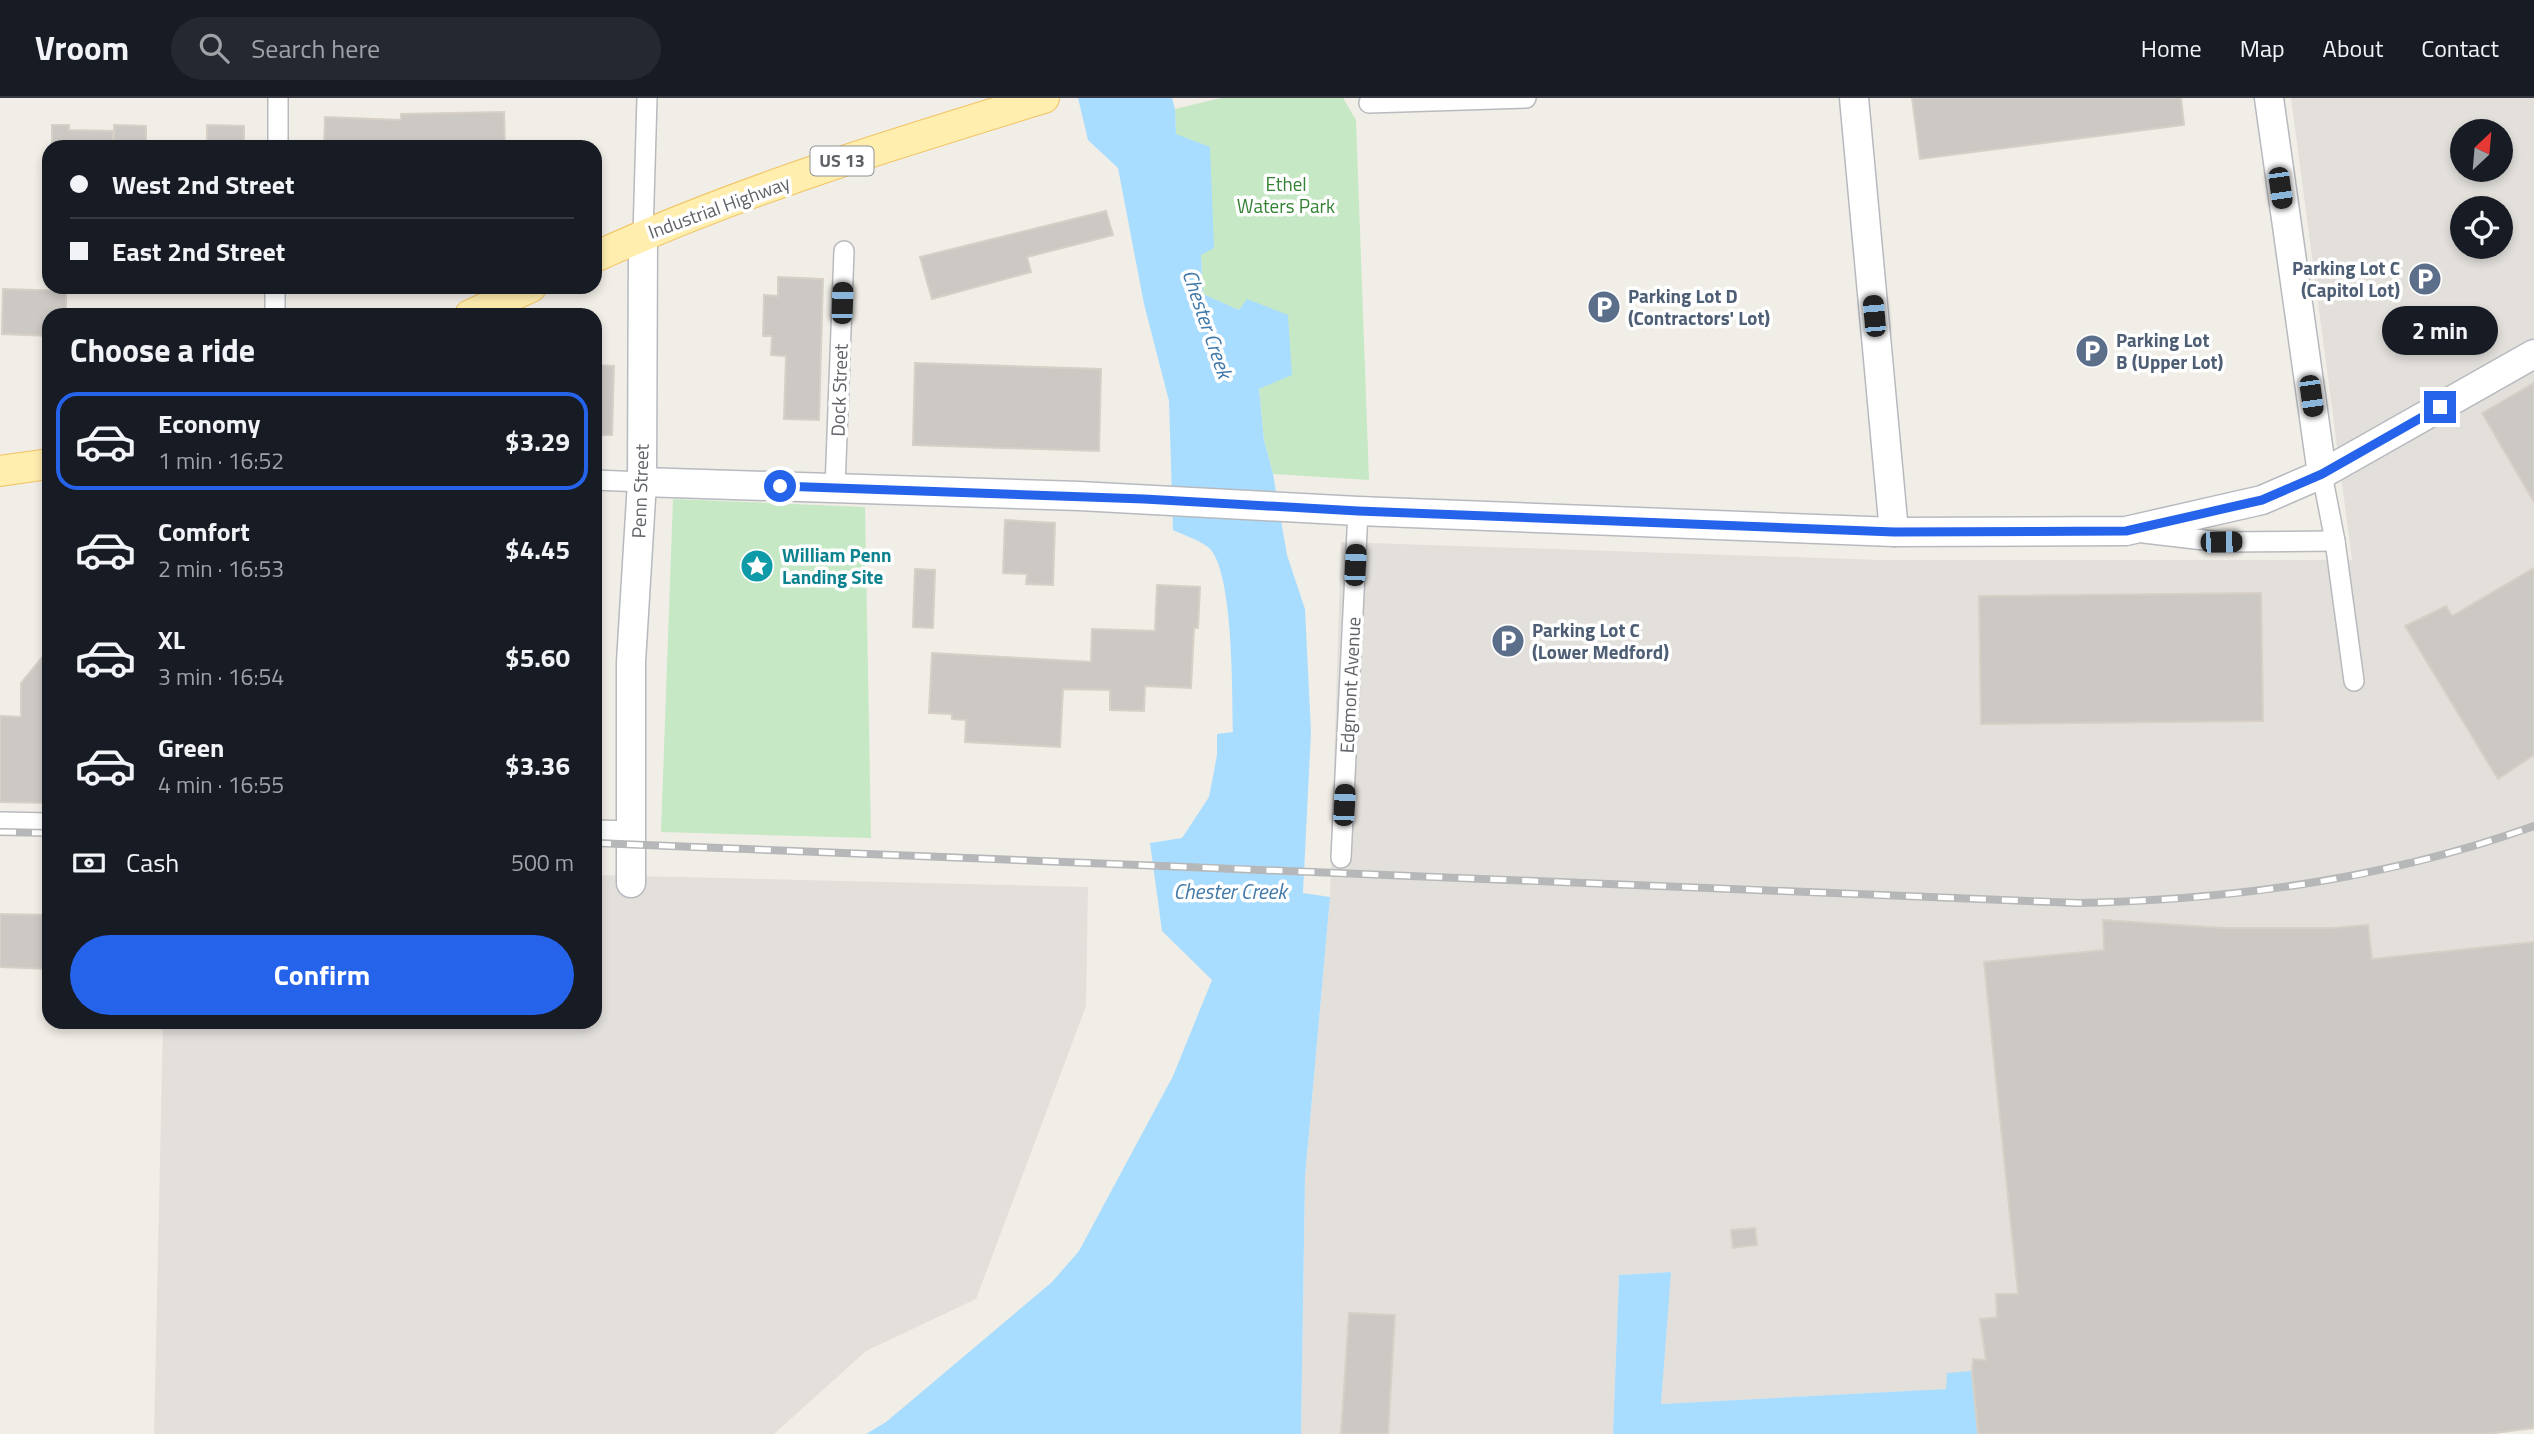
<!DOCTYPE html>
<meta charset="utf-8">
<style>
body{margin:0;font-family:"Titillium Web",sans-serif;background:#242831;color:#f1f3f6;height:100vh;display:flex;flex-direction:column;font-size:26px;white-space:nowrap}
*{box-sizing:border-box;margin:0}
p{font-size:23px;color:#9ea1a6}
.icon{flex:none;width:38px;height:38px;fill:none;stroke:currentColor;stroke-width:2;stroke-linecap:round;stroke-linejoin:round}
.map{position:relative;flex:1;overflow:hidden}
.drawer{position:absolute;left:42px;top:210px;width:560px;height:721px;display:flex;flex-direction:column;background:#171b24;border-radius:21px;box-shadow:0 4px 10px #0003}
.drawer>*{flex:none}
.guide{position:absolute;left:42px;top:42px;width:560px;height:154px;border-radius:21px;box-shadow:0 4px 10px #0003;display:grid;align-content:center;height:154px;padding:0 28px;background:#171b24}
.needle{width:46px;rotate:26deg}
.buttons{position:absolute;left:2450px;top:21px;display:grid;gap:14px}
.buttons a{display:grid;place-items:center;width:63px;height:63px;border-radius:50%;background:#171b24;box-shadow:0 4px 10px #0003;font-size:35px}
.end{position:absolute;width:32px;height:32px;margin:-16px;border:9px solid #2563eb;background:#fff;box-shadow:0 0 0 4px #fff}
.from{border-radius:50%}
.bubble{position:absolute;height:49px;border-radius:24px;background:#171b24;box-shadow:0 4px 10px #0003;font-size:23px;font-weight:700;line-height:49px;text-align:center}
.car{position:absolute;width:21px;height:42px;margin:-21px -10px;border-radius:9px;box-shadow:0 0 5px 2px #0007;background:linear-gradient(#222 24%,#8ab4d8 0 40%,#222 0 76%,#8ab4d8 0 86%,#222 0)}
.guide b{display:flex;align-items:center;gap:24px;height:66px;font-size:26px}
.guide b+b{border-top:2px solid #363941}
.guide i{width:18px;height:18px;background:#f1f3f6}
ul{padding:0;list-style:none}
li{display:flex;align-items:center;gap:21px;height:98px;margin:0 14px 10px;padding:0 14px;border:4px solid transparent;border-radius:21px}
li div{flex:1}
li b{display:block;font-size:26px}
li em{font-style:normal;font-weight:700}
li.on{border-color:#2563eb}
li>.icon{width:63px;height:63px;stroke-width:1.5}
h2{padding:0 28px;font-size:32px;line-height:84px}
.pay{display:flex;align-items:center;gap:18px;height:77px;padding:0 28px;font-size:26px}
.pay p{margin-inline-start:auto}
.action{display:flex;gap:14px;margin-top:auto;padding:14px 28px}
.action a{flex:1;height:80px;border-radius:42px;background:#2563eb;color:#fff;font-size:28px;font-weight:700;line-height:80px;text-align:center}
header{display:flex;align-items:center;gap:42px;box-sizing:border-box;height:98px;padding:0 35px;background:#171b24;border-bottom:2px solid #363941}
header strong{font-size:33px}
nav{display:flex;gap:38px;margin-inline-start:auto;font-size:24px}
.search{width:490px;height:63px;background:#242831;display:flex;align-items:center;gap:18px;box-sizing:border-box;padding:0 24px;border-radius:38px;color:#9ea1a6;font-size:26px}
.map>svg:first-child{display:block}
.industrial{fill:#e3e0dc;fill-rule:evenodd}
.green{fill:#c6e8c4}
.water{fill:#a9ddff}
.building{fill:#ccc9c5;stroke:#d6d0c6;stroke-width:2}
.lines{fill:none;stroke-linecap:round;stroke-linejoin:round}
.street-casing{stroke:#b8babe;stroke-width:22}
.secondary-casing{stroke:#b6babf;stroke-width:31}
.primary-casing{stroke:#f2c260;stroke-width:32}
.street{stroke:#fff;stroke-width:19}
.secondary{stroke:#fff;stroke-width:28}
.primary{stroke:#ffeeae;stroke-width:30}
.rail-casing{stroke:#b6b7b8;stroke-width:8}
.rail{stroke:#fff;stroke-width:5;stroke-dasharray:16;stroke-linecap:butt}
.route{stroke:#2563eb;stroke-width:9}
.labels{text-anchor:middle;stroke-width:7;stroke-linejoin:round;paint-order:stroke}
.shield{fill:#fff;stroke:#8f9295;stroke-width:2}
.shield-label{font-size:18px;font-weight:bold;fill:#5f6368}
.park-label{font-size:19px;fill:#348134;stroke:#fff}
.street-label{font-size:19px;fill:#5f6368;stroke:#fff}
.service-label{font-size:19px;font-weight:bold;fill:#4e5e75;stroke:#fff;text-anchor:start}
.culture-label{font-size:19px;font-weight:bold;fill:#0d838f;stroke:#fff;text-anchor:start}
.water-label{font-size:21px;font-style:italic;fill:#4179a9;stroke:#fff}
</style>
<header>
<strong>Vroom</strong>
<div class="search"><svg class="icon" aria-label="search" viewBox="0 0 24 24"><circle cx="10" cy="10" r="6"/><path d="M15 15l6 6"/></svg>Search here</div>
<nav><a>Home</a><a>Map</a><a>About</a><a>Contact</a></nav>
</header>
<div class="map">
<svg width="2534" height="1336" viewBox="0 0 2534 1336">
<rect width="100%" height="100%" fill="#f1eee7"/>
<g class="industrial">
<path d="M2291,0H2534V1330L2497,1336H1978L1972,1274L1947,1291L1661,1306L1670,1174L1619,1177L1613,1336H1301L1305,1079L1330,799L1341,444L1880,462H2352ZM2462,33H2501V72H2462ZM2462,110H2501V149H2462Z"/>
<polygon points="595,777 1088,789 1086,908 976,1201 866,1253 774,1336 154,1336 163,924 595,924"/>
</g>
<g class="green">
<polygon points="1221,0 1343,0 1356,22 1369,382 1273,376 1264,342 1259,291 1239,212 1203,196 1201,157 1176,36 1175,11"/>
<polygon points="673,401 865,409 871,740 661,734"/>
</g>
<g class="water">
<path d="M1078,0H1172L1175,11L1176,36L1210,49L1214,150L1201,157L1203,196L1239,212L1247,201L1288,217L1292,277L1259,291L1264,342L1273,376L1287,457L1305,511L1311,634L1303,795L1330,799L1305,1079L1301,1336H866L886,1324L1052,1184L1079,1153L1173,978L1212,882L1162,833L1150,745L1182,740L1209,699L1217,657V636L1233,634C1232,597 1234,470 1208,449C1198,442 1184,437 1173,432L1169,303L1144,206L1118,70L1088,42Z"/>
<polygon points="1671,1174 1661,1306 1946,1291 1947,1275 1972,1273 1978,1336 1613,1336 1619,1177"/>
</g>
<g class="building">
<polygon points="1912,0 2181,0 2184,27 1920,61"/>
<polygon points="504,14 505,49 324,49 325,19 401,22 401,16"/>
<polygon points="52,27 69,27 69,32 113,33 113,49 52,49"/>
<polygon points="114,27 146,28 146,49 114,49"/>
<polygon points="207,27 244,28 244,49 207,49"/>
<polygon points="1106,113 1113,137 1027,159 1031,174 932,201 920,159"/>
<polygon points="778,179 823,181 819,322 784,321 786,258 771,257 772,238 763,238 764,197 778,198"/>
<polygon points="3,191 66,193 66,217 49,217 49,238 2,236"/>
<polygon points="915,265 1101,271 1099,353 913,347"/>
<polygon points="595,267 614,268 612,337 595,337"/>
<polygon points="2534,285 2534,404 2482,315"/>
<polygon points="1005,422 1055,425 1053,487 1026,486 1027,476 1003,475"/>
<polygon points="2534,470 2534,657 2498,681 2405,528 2446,508 2452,518"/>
<polygon points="915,471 935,472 933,530 913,529"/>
<polygon points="1157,487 1200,489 1198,530 1194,530 1191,590 1145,588 1144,613 1110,612 1110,592 1063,591 1060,649 965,644 966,622 952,621 952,616 929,615 932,555 1091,564 1092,531 1155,533"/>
<polygon points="2261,495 2263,623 1981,626 1979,498"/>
<polygon points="49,551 49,705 0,704 0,618 21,619 21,585"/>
<polygon points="0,816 49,817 49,871 0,869"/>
<polygon points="2103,822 2223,830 2332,830 2368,827 2372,861 2534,844 2534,1330 2486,1336 1978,1336 1972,1273 1973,1261 1986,1262 1980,1221 1997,1219 1996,1196 2018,1196 1984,864 2104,852"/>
<polygon points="1755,1130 1757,1147 1733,1150 1731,1132"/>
<polygon points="1349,1215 1395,1217 1388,1336 1341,1336"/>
</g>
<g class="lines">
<defs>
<g id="street">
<polyline points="278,0 278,49"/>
<polyline points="1369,5 1526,0"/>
<polyline points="643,137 647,0"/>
<polyline points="275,189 275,217"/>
<polyline points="2322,376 2335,443 2354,583"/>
<polyline points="595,382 642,384"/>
<polyline points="835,390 844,153"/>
<polyline points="2144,435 2221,444 2335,443"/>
<polyline points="0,724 49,725"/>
<polyline points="595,732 632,733"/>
<polyline points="1341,760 1358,413"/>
</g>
<g id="secondary">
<polyline points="1854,0 1894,434"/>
<polyline points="2269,0 2322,376"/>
<polyline points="642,384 1079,398 1358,413 1894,434 2126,433 2262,402 2322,376 2534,256"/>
<polyline points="631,785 631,564 642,384 643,137"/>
</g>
<g id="primary">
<path d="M595,159C739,93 893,46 1044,0"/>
<polyline points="470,217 531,189"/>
<polyline points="0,373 49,366"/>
</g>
</defs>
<use href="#street" class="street-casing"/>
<use href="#secondary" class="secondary-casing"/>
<use href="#primary" class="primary-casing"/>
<use href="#street" class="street"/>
<use href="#secondary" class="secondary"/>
<use href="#primary" class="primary"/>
<defs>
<g id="rail">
<polyline points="0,734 49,735"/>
<path d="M595,745L2078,805C2234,802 2387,781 2534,728"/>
</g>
</defs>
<use href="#rail" class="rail-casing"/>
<use href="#rail" class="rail"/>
</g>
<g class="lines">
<polyline class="route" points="780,388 1144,401 1358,413 1894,434 2126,433 2262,402 2322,376 2440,309"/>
</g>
<defs>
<symbol id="parking-disc" viewBox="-11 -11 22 22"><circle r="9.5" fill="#5c6f8a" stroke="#fff"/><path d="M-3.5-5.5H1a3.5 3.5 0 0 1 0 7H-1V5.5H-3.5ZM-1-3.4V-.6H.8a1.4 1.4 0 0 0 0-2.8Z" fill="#fff"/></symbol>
<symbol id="sight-disc" viewBox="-11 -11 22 22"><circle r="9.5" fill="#0f9aa8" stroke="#fff"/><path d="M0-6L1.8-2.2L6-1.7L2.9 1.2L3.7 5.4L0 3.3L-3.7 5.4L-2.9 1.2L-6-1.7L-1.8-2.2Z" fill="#fff"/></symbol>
</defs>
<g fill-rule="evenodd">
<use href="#parking-disc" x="2406" y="162" width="38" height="38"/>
<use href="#parking-disc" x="1585" y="190" width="38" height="38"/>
<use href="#parking-disc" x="2073" y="234" width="38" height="38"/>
<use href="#sight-disc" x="738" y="449" width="38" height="38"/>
<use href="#parking-disc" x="1489" y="524" width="38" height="38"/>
</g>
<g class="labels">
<rect class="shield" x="810.5" y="48.5" width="63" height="29" rx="5"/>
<g class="shield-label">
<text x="842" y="69">US 13</text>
</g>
<g class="park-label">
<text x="1286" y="93">Ethel<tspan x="1286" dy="22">Waters Park</tspan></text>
</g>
<g class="street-label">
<text transform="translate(719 109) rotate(-20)" y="7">Industrial Highway</text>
<text transform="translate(839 292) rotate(-88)" y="7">Dock Street</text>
<text transform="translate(640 393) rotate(-88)" y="7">Penn Street</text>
<text transform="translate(1350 587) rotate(-87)" y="7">Edgmont Avenue</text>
</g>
<g class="service-label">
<text x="2400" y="177" text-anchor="end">Parking Lot C<tspan x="2400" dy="22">(Capitol Lot)</tspan></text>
<text x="1628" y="205">Parking Lot D<tspan x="1628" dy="22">(Contractors' Lot)</tspan></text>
<text x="2116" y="249">Parking Lot<tspan x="2116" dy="22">B (Upper Lot)</tspan></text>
<text x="1532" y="539">Parking Lot C<tspan x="1532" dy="22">(Lower Medford)</tspan></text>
</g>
<g class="culture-label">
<text x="782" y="464">William Penn<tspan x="782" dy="22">Landing Site</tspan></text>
</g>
<g class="water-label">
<text transform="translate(1207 226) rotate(71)" y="7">Chester Creek</text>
<text x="1230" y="801">Chester Creek</text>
</g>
</g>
</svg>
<div class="buttons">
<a><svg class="needle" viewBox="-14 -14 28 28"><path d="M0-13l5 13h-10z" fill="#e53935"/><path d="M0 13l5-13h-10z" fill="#9ea1a6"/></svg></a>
<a><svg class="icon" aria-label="locate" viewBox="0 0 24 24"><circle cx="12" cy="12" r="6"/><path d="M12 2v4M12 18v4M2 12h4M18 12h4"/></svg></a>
</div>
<i class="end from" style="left:780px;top:388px"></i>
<i class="end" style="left:2440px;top:309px"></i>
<div class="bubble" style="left:2382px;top:208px;width:116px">2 min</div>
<i class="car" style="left:2280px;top:90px;rotate:172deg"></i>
<i class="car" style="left:842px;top:205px;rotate:2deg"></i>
<i class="car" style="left:1874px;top:218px;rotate:355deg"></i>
<i class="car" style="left:2311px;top:298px;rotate:172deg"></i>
<i class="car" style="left:2221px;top:444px;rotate:89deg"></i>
<i class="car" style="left:1355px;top:467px;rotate:3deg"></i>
<i class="car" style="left:1344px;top:707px;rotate:3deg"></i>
<div class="guide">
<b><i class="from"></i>West 2nd Street</b>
<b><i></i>East 2nd Street</b>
</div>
<section class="drawer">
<h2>Choose a ride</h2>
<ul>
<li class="on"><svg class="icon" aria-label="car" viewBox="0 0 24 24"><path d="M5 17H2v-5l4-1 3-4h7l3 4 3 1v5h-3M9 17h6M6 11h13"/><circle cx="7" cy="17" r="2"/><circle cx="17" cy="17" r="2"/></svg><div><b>Economy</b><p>1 min · 16:52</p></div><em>$3.29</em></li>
<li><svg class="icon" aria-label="car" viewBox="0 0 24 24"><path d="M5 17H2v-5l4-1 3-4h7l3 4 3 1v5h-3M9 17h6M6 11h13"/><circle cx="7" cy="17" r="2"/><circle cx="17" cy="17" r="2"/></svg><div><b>Comfort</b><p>2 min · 16:53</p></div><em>$4.45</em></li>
<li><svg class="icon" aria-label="car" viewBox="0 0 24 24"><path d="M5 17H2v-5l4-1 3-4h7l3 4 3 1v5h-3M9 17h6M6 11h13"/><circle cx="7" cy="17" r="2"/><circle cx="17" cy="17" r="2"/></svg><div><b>XL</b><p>3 min · 16:54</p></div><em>$5.60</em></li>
<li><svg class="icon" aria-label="car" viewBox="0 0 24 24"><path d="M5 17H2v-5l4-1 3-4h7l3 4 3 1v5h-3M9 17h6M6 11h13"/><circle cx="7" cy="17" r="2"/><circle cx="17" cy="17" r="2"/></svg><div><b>Green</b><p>4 min · 16:55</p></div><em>$3.36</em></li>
</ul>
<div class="pay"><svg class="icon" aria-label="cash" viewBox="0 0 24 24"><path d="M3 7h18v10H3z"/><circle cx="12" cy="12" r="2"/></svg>Cash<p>500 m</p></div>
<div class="action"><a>Confirm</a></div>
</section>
</div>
